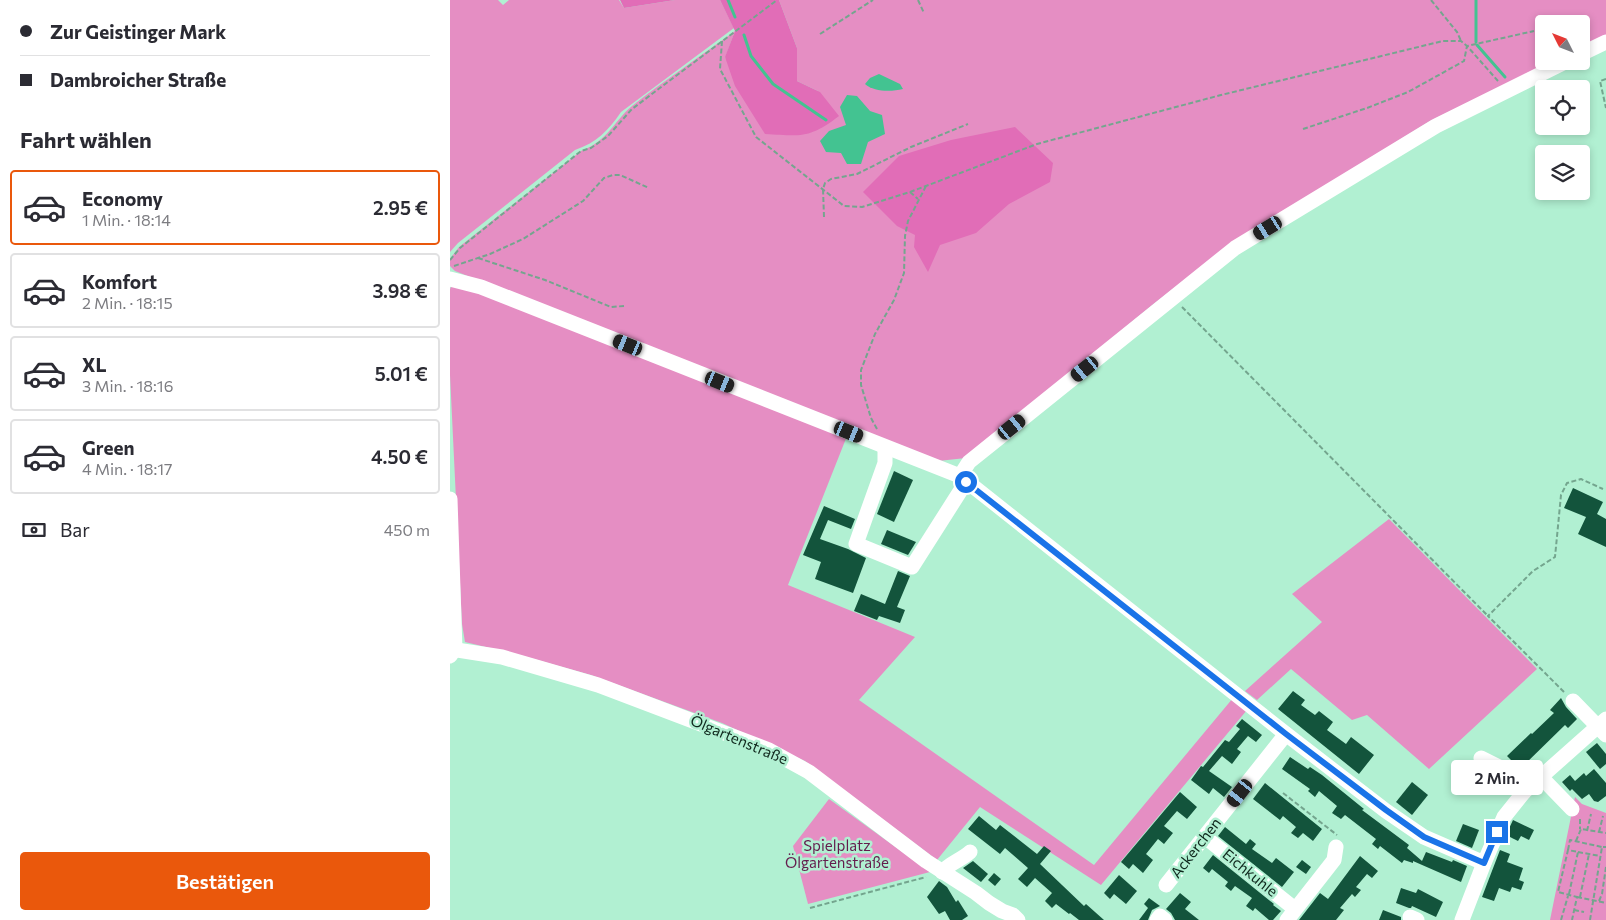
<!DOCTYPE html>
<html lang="de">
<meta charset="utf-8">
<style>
body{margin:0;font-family:Commissioner,sans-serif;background:#f2f2f3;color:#2b2b33;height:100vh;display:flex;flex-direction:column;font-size:19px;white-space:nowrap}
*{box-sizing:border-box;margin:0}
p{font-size:16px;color:#7c7c81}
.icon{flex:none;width:28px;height:28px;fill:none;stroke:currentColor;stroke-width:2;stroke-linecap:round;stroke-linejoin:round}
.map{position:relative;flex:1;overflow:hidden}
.side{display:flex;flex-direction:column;background:#fff;width:450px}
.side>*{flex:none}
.top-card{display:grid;align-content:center;height:110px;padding:0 20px;background:#fff}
.needle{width:32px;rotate:312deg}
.controls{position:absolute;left:1085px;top:15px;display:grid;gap:10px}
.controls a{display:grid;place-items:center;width:55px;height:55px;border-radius:5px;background:#fff;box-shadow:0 2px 8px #0003;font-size:25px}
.end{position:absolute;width:22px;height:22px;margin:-11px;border:6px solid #1a73e8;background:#fff;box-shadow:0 0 0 2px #fff}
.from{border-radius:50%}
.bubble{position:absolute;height:35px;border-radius:5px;background:#fff;box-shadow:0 2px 8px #0003;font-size:16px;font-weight:600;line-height:35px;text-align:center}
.car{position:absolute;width:15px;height:30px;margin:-15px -8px;border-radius:6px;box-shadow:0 0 4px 1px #0007;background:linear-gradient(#222 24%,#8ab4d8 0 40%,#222 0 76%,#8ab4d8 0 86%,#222 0)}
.top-card b{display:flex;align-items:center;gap:18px;height:48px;font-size:19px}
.top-card b+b{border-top:1px solid #e1e1e2}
.top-card i{width:12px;height:12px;background:#2b2b33}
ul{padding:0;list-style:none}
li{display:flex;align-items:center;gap:15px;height:75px;margin:0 10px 8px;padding:0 10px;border:2px solid #e1e1e2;border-radius:5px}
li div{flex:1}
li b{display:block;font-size:19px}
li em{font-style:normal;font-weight:600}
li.current{border-color:#ea580c}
li>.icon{width:45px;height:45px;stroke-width:1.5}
h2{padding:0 20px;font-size:22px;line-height:60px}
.pay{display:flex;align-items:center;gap:12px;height:55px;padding:0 20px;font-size:19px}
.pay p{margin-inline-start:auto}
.cta{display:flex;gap:10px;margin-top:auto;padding:10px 20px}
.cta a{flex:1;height:58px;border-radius:5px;background:#ea580c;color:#fff;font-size:20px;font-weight:600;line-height:58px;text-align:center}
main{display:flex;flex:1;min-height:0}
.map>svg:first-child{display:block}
.green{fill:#e58ec3}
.forest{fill:#e16db7}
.water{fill:#43c391}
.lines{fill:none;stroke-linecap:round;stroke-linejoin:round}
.stream{stroke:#43c391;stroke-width:3}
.building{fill:#13543c}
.path{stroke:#74a58e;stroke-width:2;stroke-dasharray:5 2.5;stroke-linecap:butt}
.minor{stroke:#fff;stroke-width:15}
.route{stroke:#1a73e8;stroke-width:6}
.labels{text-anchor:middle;stroke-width:5;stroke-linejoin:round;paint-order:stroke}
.street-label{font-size:15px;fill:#0f281d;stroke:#b1f0d2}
.park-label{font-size:15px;fill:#641c4d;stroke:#b1f0d2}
</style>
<main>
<section class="side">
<div class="top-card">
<b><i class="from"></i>Zur Geistinger Mark</b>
<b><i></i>Dambroicher Straße</b>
</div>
<h2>Fahrt wählen</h2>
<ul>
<li class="current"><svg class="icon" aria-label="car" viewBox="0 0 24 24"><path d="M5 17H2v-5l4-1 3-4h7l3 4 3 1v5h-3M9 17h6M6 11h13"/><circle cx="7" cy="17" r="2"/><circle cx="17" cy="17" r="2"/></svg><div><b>Economy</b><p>1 Min. · 18:14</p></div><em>2.95 €</em></li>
<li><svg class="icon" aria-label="car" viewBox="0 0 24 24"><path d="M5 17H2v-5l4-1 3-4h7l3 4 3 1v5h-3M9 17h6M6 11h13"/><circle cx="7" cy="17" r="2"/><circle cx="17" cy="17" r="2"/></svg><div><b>Komfort</b><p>2 Min. · 18:15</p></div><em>3.98 €</em></li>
<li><svg class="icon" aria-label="car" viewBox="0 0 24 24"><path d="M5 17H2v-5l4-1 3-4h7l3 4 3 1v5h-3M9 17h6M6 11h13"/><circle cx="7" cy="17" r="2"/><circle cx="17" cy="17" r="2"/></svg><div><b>XL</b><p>3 Min. · 18:16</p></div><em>5.01 €</em></li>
<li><svg class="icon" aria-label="car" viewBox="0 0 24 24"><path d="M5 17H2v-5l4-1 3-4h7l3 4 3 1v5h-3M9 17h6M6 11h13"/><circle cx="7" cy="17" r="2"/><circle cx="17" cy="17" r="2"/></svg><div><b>Green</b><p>4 Min. · 18:17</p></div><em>4.50 €</em></li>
</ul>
<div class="pay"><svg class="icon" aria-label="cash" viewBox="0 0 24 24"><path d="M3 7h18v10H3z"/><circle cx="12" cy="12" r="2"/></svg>Bar<p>450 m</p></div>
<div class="cta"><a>Bestätigen</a></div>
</section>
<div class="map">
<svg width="1156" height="920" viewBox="0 0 1156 920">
<rect width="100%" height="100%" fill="#b1f0d2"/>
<g class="green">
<path d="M0,0H48L53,5L59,0H169L174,8L225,0H270L284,28L171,112C159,130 146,143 125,150L8,243L0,252Z"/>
<path d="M329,0H1156V36L1131,48V24H1094V61H1103L980,121L779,245L701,306L516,458L488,461L5,271L0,266V259L9,247L131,151C158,141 163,122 182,106C215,80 251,56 285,31L275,58L370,92L347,81V48Z"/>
<polygon points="8,285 397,436 338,585 465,637 409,700 644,865 783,698 797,710 651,885 530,807 487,860 355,761 272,723 141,675 73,656 15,642 12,624 0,375 0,289 1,287"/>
<polygon points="939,519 1087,669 979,769 917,715 902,720 841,669 807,700 795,691 872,622 842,594"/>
<polygon points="1125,797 1132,804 1156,813 1156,920 1100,920"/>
<polygon points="379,799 480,872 358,904 343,846"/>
</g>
<g class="forest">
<polygon points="170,0 225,0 174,8"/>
<path d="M270,0H329L347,48V81L370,92L389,116C359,139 351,136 315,134L285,86L275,57L285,31Z"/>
<polygon points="565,127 603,163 600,182 559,204 526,233 490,245 478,272 464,247 465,235 447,226 413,192 449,156 501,140"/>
</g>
<g class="water">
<path d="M429,74L450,84L453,89C441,92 424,92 415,84L420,78Z"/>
<polygon points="397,95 407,96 420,111 432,115 435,134 418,142 411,164 397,164 391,153 376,152 370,141 379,131 396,125 390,107"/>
</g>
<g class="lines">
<g class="stream">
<polyline points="278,0 285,17"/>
<polyline points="1026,0 1026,42"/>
<polyline points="294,35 301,56 323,84 376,120"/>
<polyline points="1027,45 1055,77"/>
</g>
</g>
<g class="building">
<polygon points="444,471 463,480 444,522 427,514"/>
<polygon points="1123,488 1153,502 1147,514 1156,519 1156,547 1128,534 1136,517 1114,508"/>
<polygon points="374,506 405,519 401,529 378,520 370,539 398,549 416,558 403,593 365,579 371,562 353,555"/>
<polygon points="437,530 466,542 458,555 431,544"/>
<polygon points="448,571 460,576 447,607 455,610 450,623 429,616 427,620 404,611 411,594 435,604"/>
<polygon points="843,691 855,700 851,705 865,715 869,711 883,722 877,730 896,744 901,737 924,755 909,774 828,709"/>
<polygon points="1111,698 1116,707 1127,719 1118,728 1115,725 1070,769 1057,756 1081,733 1082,734 1104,713 1100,710"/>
<polygon points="792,719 812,735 806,742 798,736 787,749 791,752 782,764 772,756 759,771 782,787 774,797 763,788 759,794 741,780 751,766 753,767 775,740 779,742 790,729 786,726"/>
<polygon points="1147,743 1156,754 1156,764 1150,769 1136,752"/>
<polygon points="840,757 858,769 860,767 872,775 914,809 912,810 959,845 957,848 972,861 976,852 1002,862 1003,860 1017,866 1011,882 963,861 963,863 954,860 952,863 930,846 928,849 922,844 926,839 895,815 891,819 882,813 887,806 869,791 865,797 858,791 860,789 832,769"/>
<polygon points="1144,769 1156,783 1156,796 1148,802 1144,801 1139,794 1132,799 1122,789 1120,791 1112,782 1120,775 1125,781 1134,773 1136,776"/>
<polygon points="1039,773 1045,776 1052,782 1046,789 1034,778"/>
<polygon points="962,782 978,795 962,815 946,802"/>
<polygon points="815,783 872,829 863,841 853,833 848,838 841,833 846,827 833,816 830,820 803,799"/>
<polygon points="730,792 747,807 737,819 727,811 714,826 723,833 714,844 708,839 696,854 703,860 693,873 683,864 679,869 671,862"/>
<polygon points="529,816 546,830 550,825 587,854 594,846 601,851 590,864 634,906 636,904 654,920 629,920 620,913 619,914 606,904 602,908 595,901 602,893 585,878 577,887 568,879 578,868 555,848 550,854 518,829"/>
<polygon points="1063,820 1084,830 1079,840 1071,836 1068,841 1056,835"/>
<polygon points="1013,824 1029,830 1022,848 1006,841"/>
<polygon points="775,827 796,844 800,839 806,844 802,849 822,863 826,858 844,872 832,887 768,836"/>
<polygon points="1050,850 1060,854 1057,862 1073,868 1069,880 1074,882 1071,890 1062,887 1060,892 1049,888 1044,901 1032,897"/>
<polygon points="763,855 824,904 823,905 831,911 823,920 819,920 805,908 803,911 796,906 802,898 785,886 781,891 775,886 778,882 762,869 759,873 753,868"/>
<polygon points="910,856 928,871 922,878 917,874 906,887 911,890 905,897 902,894 890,908 894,910 886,920 849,920 870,893 878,899"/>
<polygon points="852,860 861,867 856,874 846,867"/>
<polygon points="523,861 538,874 531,882 513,868"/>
<polygon points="544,873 551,879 545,886 538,880"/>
<polygon points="669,875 687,891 676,904 664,894 660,899 654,893"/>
<polygon points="489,881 497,887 506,902 508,900 518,916 512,920 500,920 495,911 489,914 477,897"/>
<polygon points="951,888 966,893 968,889 993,902 986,917 962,906 961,908 959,908 946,903"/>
<polygon points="730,893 741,902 735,909 749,920 725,920 721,913 716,909"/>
<polygon points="699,898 710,906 702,910 698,920 689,920 698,908 694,904"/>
<polygon points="933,910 951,917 951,920 929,920"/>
</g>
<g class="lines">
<g class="path">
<polyline points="468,0 474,13"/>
<polyline points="981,0 1007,32 1011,41"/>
<polyline points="370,34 423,0"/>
<polyline points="272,41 270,69 306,137 394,206 412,207 460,192 587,144 771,95 993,41 1011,41 1017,46 1048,81"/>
<polyline points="1156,79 1150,81 1156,108"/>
<polyline points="853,129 917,108 958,92 1014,61 1017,46 1084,31"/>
<polyline points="460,192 468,199"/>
<polyline points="374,217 373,189 375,183 381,179 407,174 461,147 518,124"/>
<polyline points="28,258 95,280 161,307 174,306"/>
<polyline points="0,260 10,248 131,151 141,148 158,136 182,109 327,0"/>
<polyline points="4,266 40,254 73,239 133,201 154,178 163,175 170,175 199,188"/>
<polyline points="732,307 1038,616"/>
<polyline points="427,429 421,418 411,385 411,370 425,334 444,300 454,273 455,236 458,221 476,186"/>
<polyline points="1114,692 1038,616 1083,571 1105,557 1111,495 1117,483 1131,479 1153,489"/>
<polyline points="833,793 887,835"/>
<polyline points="1130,819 1130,829"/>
<polyline points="1137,831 1141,814"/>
<polyline points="1149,832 1153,816"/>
<polyline points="1126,841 1131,829 1156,833"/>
<polyline points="1118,850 1120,840 1152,847"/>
<polyline points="1128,852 1150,856"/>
<polyline points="1119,894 1128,852 1118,850 1108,892 1127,897 1122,920"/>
<polyline points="1127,897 1156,903"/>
<polyline points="1130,897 1139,854"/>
<polyline points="1149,901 1152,894 1156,867"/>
<polyline points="360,908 476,877"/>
<polyline points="1124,910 1134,912"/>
<polyline points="1111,920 1118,896"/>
<polyline points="1140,920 1152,847 1156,847"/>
</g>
<g class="minor">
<polyline points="1131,54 1156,42"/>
<polyline points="0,279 31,287 510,476 836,734 936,811 974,837 1034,863"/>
<polyline points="435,447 435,463 406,544 462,567 516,482"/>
<polyline points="510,476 519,462 785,248 986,126 1117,61"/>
<polyline points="0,499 5,649 0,656"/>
<polyline points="0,649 52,657 148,685 319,750 359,772 476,861 526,893 539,903 552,911 563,915 568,920"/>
<polyline points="1123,701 1156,735"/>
<polyline points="1031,758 1051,768 1074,792"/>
<polyline points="1091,777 1122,809"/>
<polyline points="755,837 845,909"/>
<path d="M492,872C500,863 511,860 520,852"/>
<polyline points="716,885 836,734"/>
<polyline points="960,917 967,920"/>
<polyline points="707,920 710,916 715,920"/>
<polyline points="837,920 884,860 886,847"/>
<polyline points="1012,920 1034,863 1054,817 1074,792 1156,719"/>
</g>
</g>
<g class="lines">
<polyline class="route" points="516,482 836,734 936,810 974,837 1034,863 1047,832"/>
</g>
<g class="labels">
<g class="street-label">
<text transform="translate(289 740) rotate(23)" y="5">Ölgartenstraße</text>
<text transform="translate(746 848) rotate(-52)" y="5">Ackerchen</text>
<text transform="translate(800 873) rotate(39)" y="5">Eichkuhle</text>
</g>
<g class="park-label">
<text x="387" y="851">Spielplatz<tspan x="387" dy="17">Ölgartenstraße</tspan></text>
</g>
</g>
</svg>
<div class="controls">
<a><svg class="needle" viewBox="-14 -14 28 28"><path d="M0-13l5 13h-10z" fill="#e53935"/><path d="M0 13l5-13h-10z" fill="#7c7c81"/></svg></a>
<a><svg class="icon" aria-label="locate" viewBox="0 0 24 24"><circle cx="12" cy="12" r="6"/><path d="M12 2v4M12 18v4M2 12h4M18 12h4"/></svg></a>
<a><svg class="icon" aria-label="layers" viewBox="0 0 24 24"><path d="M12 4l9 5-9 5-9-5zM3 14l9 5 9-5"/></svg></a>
</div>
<i class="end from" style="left:516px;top:482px"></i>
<i class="end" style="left:1047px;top:832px"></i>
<div class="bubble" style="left:1001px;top:760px;width:92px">2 Min.</div>
<i class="car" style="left:818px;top:228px;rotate:239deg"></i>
<i class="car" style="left:178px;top:345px;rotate:292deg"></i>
<i class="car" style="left:635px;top:369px;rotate:231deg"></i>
<i class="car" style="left:270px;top:382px;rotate:112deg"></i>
<i class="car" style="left:562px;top:427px;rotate:51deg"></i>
<i class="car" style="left:399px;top:432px;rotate:112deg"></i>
<i class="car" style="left:790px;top:793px;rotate:218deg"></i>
</div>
</main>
